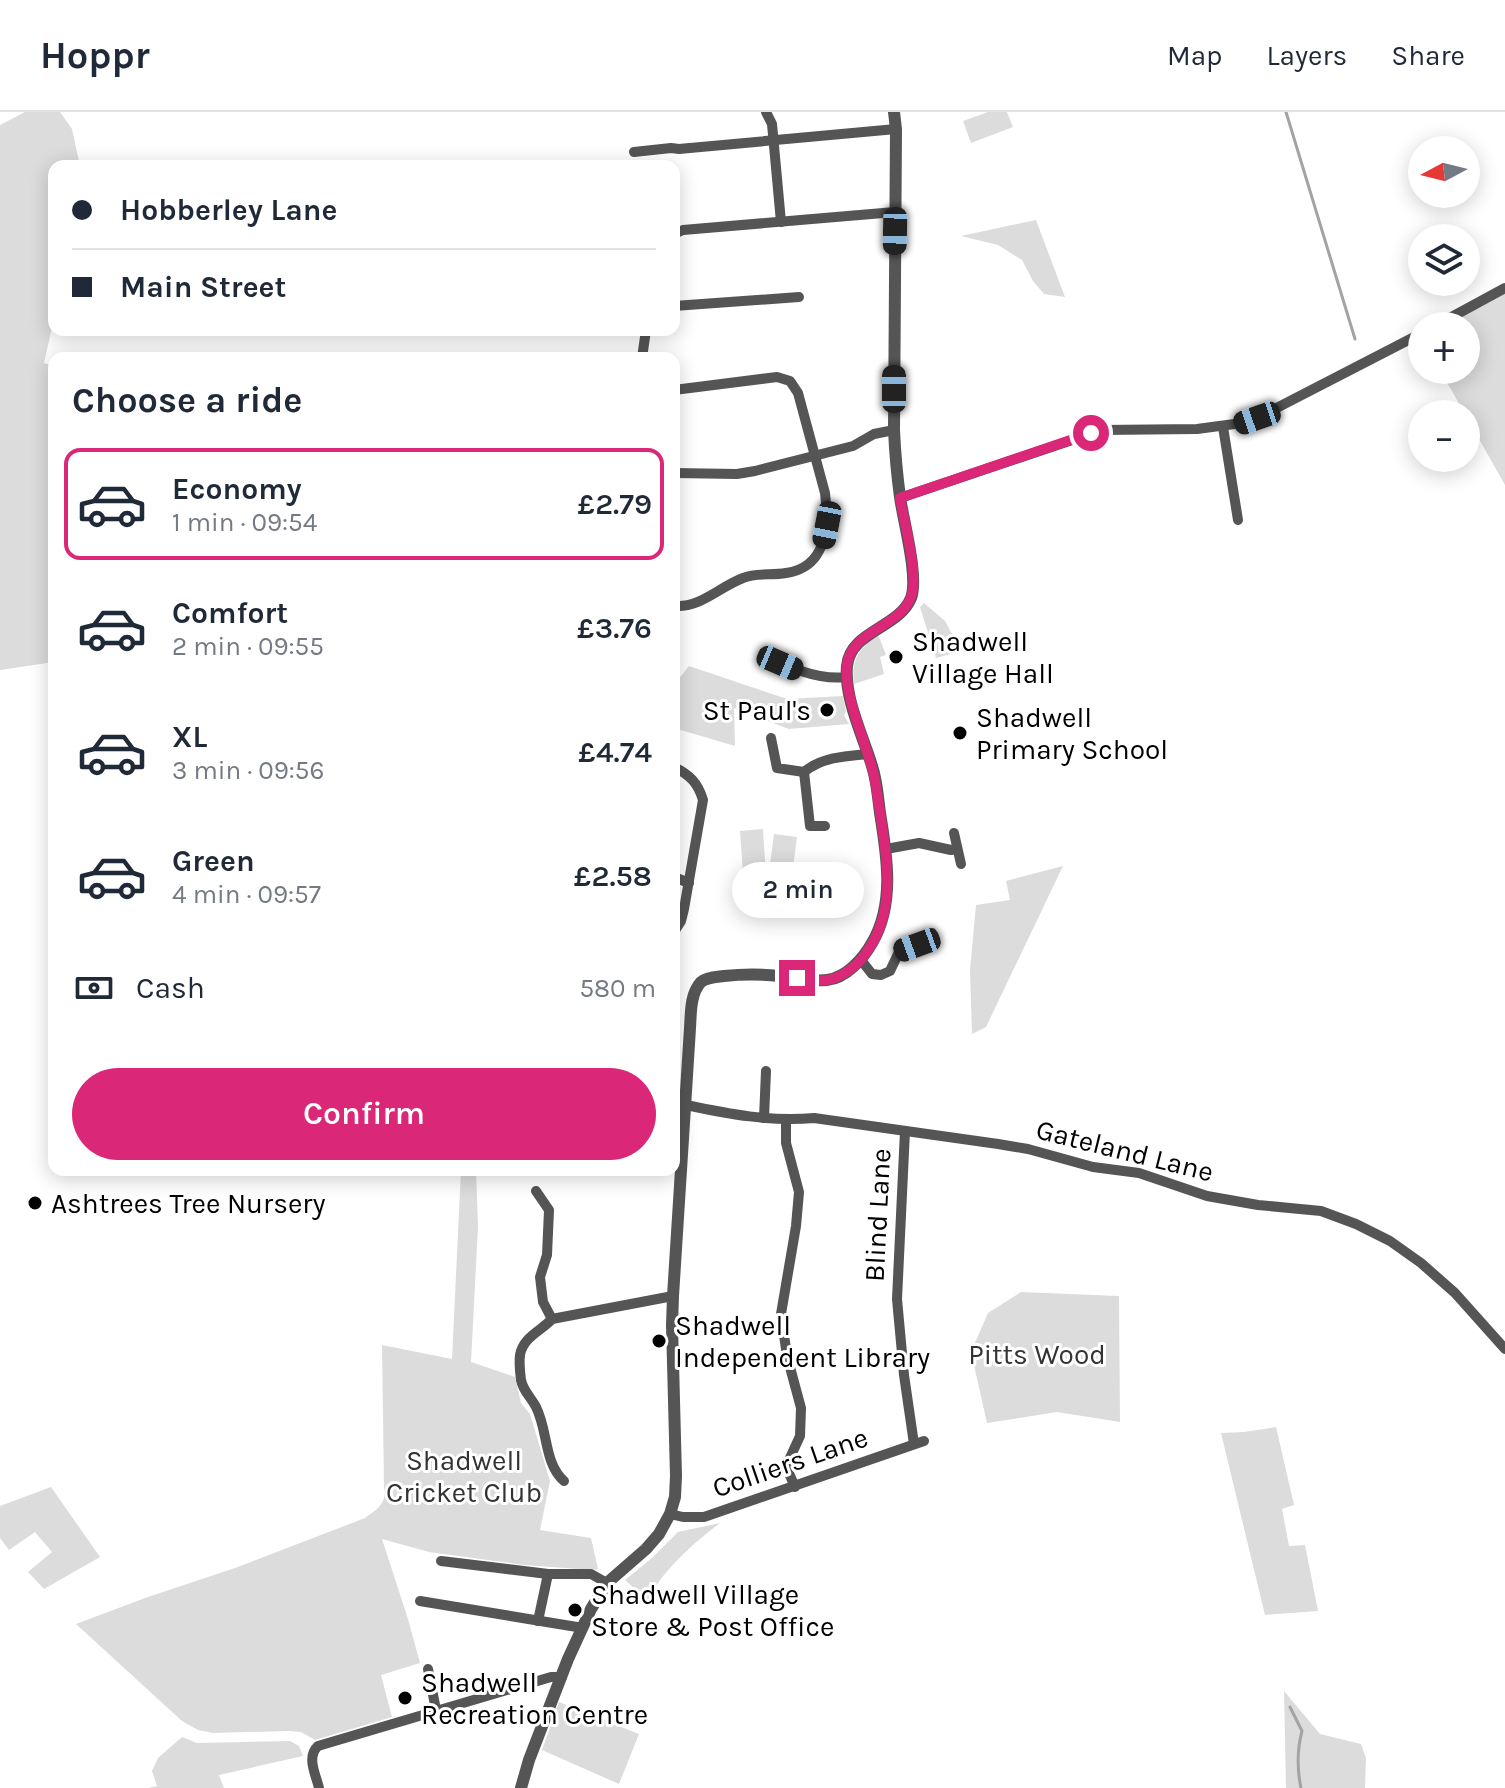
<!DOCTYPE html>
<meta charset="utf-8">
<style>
body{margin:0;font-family:Karla,sans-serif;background:#f2f2f3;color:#1f2937;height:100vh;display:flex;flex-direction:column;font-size:30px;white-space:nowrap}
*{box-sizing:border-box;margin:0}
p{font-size:26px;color:#747a83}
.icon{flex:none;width:44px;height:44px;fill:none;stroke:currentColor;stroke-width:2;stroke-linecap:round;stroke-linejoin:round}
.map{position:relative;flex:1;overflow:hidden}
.details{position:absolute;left:48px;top:240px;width:632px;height:824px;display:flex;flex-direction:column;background:#fff;border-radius:16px;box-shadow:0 4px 20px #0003}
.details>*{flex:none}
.guide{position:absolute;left:48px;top:48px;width:632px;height:176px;border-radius:16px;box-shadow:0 4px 20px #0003;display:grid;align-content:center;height:176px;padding:0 24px;background:#fff}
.needle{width:52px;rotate:263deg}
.buttons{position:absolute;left:1408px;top:24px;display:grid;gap:16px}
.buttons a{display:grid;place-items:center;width:72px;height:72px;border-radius:50%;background:#fff;box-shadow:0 4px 20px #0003;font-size:40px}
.end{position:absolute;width:36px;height:36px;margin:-18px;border:10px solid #db2777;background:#fff;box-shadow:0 0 0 4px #fff}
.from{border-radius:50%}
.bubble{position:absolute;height:56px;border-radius:28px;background:#fff;box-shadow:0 4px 20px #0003;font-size:26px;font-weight:600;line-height:56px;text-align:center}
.car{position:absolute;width:24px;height:48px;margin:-24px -12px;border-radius:10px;box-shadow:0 0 6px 2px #0007;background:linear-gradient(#222 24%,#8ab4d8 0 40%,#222 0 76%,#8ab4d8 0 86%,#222 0)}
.guide b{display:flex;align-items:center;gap:28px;height:76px;font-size:30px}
.guide b+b{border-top:2px solid #e0e1e3}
.guide i{width:20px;height:20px;background:#1f2937}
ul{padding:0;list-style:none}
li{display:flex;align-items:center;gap:24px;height:112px;margin:0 16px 12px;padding:0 8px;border:4px solid transparent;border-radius:16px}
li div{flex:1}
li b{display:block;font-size:30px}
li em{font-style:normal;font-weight:600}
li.current{border-color:#db2777}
li>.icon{width:72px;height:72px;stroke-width:1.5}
h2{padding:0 24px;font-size:36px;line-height:96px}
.pay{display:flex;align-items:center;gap:20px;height:88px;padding:0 24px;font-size:30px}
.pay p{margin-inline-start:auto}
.cta{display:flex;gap:16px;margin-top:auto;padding:16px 24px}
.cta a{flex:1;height:92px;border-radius:48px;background:#db2777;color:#fff;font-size:32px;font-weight:600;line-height:92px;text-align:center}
header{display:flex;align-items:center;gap:48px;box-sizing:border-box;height:112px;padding:0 40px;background:#fff;border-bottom:2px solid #e0e1e3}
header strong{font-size:38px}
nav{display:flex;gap:44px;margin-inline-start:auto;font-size:28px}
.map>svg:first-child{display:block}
.green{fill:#dcdcdc}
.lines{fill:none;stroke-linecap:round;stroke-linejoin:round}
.stream{stroke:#a3a3a3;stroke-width:3}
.minor{stroke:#555;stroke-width:10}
.tertiary{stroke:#555;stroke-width:12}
.route{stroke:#db2777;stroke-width:10}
.poi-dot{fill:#000;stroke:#fff;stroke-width:3}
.labels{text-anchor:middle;stroke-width:6;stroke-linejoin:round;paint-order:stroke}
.poi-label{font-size:28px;fill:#000;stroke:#fff;text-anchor:start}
.street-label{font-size:28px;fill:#000;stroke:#fff}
.park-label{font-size:28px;fill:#333;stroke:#fff}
</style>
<header>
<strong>Hoppr</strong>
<nav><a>Map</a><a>Layers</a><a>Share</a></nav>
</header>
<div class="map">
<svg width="1505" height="1676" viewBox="0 0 1505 1676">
<rect width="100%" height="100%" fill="#fff"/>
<g class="green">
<polygon points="25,0 60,0 72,17 80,54 54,54 54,206 44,251 54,254 54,550 0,558 0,13"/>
<polygon points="988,0 1007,0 1013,15 971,31 963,9"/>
<polygon points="1036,108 1065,185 1044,182 1033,169 1022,148 998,133 961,124"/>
<polygon points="1505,181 1505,373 1440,258 1466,258 1466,214 1443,214"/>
<polygon points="924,491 945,509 961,539 936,546 920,495"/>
<path d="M878,522L886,543L880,545L884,562L854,572C851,546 859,538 878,522Z"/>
<polygon points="689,554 787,587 843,584 846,600 844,603 849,612 789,617 734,596 735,634 674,616 674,573"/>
<polygon points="763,717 766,764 743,761 740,719"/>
<polygon points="774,722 797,725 791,771 768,768"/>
<polygon points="1063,754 986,915 972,922 970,858 976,793 1010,788 1006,769"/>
<path d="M461,1058H476L478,1115L471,1250L515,1265L521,1291L530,1302L550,1369L540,1418L591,1426L598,1457L593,1458L524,1453L429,1440L382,1427L408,1507L420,1551L381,1563L392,1605L315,1628L301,1620L289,1619L213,1621L198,1618L182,1609L76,1512L145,1486L235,1456L365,1406C376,1398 387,1392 384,1377L382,1233L452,1247Z"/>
<polygon points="1021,1180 1119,1184 1120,1310 1057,1300 987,1311 971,1240 988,1201"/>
<polygon points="1276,1315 1294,1393 1282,1397 1289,1434 1305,1433 1318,1499 1265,1503 1221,1321 1244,1320"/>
<polygon points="51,1375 100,1445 44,1477 28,1460 52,1440 35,1420 9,1438 0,1426 0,1394"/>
<path d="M720,1411C695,1430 660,1460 648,1489L625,1468L652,1446L678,1420Z"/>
<polygon points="1284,1579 1320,1622 1361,1632 1366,1646 1365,1676 1286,1676"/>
<polygon points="559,1590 639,1622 619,1672 542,1638"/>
<polygon points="182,1625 197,1631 290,1629 299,1634 303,1644 219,1663 224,1676 148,1676 157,1674 152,1659 158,1646"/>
</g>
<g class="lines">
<g class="stream">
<polyline points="1286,0 1355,227"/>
<path d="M1290,1595L1302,1619C1297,1638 1297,1657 1301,1676"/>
</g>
<g class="minor">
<polyline points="766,0 772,12 781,110"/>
<polyline points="634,40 671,36 679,37 896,17"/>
<polyline points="674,122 683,118 895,100"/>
<polyline points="674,194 799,185"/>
<polyline points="1435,214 1505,176"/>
<polyline points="642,246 646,218"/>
<path d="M674,278L777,265L790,269L798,281L825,381C829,415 827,455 786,461C772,464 756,460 743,466C719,475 701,496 674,494"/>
<polyline points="1223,315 1238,408"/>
<polyline points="674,361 737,362 755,359 853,334 874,322 894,318"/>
<polyline points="900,386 1102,318 1197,317 1242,311 1257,306 1422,221"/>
<path d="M769,550C781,551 790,556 801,559C816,564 831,567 847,565"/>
<path d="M771,626L777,656L804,660C822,645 846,644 868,642"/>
<path d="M674,655C690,663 698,671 703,688L684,797L681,809L674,820"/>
<polyline points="804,660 810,714 825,714"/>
<polyline points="954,721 961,752"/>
<polyline points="886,737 919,731 951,738 957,737"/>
<polyline points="674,765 689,771"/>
<polyline points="861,848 872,862 881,863 890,859 899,840 917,833 932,821"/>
<path d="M686,993C729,1002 770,1010 814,1006L998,1032L1028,1037L1093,1055L1139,1061L1207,1084L1258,1093L1321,1099L1356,1112L1390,1129L1421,1151L1455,1181L1505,1237"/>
<polyline points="764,1006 766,959"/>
<polyline points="786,1009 786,1031 799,1080 796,1114 781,1202 787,1244 801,1296 800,1324 789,1348 788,1359 795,1375"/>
<polyline points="905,1019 897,1187 904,1263 914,1332"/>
<polyline points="536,1079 549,1098 547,1143 540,1165 543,1190 552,1207"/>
<path d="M564,1369C544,1352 548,1318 536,1295C531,1285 523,1279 521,1268C520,1260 519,1250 520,1243C523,1225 541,1219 552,1207L673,1184"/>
<polyline points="670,1402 683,1405 704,1405 924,1329"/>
<polyline points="441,1449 548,1462 591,1462 607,1471"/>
<polyline points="420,1489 583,1516"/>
<polyline points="538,1509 548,1462"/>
<polyline points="428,1557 436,1598"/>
<path d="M319,1676C316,1663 306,1645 318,1634L551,1565H562"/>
</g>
<path class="tertiary" d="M521,1676L529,1648L568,1547L591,1497L607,1471L646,1437L659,1422L670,1402L675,1385L676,1364L672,1213L673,1184L690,916C691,901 690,882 701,870C707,865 717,865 724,864C743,862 761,862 779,864C794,865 812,870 827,868C846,866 863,847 872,831C895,792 887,744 880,701C878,686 877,669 872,654C863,624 844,586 847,554C850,519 899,516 911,486C919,465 903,408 900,385C897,363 895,340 894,318L896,17L894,0"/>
</g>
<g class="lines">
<path class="route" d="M797,866C806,867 817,870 827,868C842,866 858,853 866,841C897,799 887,748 880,700C877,684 876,667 871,652C863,624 843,580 847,552C853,517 903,515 912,482C918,461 904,409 900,386L1091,321"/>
</g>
<g class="poi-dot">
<circle cx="896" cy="545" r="8"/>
<circle cx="827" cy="598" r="8"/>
<circle cx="960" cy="621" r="8"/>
<circle cx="35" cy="1091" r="8"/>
<circle cx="659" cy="1229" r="8"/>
<circle cx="575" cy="1498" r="8"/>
<circle cx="405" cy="1586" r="8"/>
</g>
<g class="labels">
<g class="poi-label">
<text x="912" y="539">Shadwell<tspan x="912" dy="32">Village Hall</tspan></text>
<text x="811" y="608" text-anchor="end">St Paul's</text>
<text x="976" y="615">Shadwell<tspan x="976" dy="32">Primary School</tspan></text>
<text x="51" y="1101">Ashtrees Tree Nursery</text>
<text x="675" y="1223">Shadwell<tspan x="675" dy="32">Independent Library</tspan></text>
<text x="591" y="1492">Shadwell Village<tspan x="591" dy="32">Store &amp; Post Office</tspan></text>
<text x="421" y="1580">Shadwell<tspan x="421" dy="32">Recreation Centre</tspan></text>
</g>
<g class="street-label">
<text transform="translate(1125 1038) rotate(14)" y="10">Gateland Lane</text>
<text transform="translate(877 1103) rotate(-87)" y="10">Blind Lane</text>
<text transform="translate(790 1350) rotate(-19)" y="10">Colliers Lane</text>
</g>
<g class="park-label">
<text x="1037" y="1252">Pitts Wood</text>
<text x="464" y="1358">Shadwell<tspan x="464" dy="32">Cricket Club</tspan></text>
</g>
</g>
</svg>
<div class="buttons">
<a><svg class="needle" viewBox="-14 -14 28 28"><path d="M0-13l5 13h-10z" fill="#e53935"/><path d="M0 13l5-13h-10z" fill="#747a83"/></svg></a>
<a><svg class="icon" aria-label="layers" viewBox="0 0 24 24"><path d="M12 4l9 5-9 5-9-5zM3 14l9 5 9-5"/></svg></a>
<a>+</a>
<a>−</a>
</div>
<i class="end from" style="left:1091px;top:321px"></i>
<i class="end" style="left:797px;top:866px"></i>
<div class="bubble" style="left:732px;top:750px;width:132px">2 min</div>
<i class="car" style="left:895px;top:119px;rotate:181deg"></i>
<i class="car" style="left:894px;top:277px;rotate:0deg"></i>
<i class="car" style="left:1257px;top:306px;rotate:251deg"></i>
<i class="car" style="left:827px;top:413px;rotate:191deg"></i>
<i class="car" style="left:780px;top:551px;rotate:113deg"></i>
<i class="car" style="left:917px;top:833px;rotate:250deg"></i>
<div class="guide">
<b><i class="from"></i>Hobberley Lane</b>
<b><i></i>Main Street</b>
</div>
<section class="details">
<h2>Choose a ride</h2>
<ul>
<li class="current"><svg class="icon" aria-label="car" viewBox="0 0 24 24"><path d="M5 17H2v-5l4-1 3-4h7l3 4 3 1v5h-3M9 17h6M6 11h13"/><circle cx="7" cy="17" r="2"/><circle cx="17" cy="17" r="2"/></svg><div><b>Economy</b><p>1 min · 09:54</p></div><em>£2.79</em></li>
<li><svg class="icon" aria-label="car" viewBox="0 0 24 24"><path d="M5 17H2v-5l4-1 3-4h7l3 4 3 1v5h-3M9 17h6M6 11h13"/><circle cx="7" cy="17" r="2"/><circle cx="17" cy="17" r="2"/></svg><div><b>Comfort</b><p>2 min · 09:55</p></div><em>£3.76</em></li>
<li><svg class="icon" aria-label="car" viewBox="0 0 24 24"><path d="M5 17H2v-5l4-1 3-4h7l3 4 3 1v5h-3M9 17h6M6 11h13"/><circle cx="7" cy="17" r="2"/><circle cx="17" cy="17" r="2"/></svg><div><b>XL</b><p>3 min · 09:56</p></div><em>£4.74</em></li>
<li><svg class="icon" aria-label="car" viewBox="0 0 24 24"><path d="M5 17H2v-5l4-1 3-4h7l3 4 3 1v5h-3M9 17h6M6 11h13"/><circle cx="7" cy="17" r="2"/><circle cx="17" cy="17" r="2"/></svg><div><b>Green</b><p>4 min · 09:57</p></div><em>£2.58</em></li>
</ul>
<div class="pay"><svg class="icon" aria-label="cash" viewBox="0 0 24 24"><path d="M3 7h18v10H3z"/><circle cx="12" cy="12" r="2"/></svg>Cash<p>580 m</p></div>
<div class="cta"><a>Confirm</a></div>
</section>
</div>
